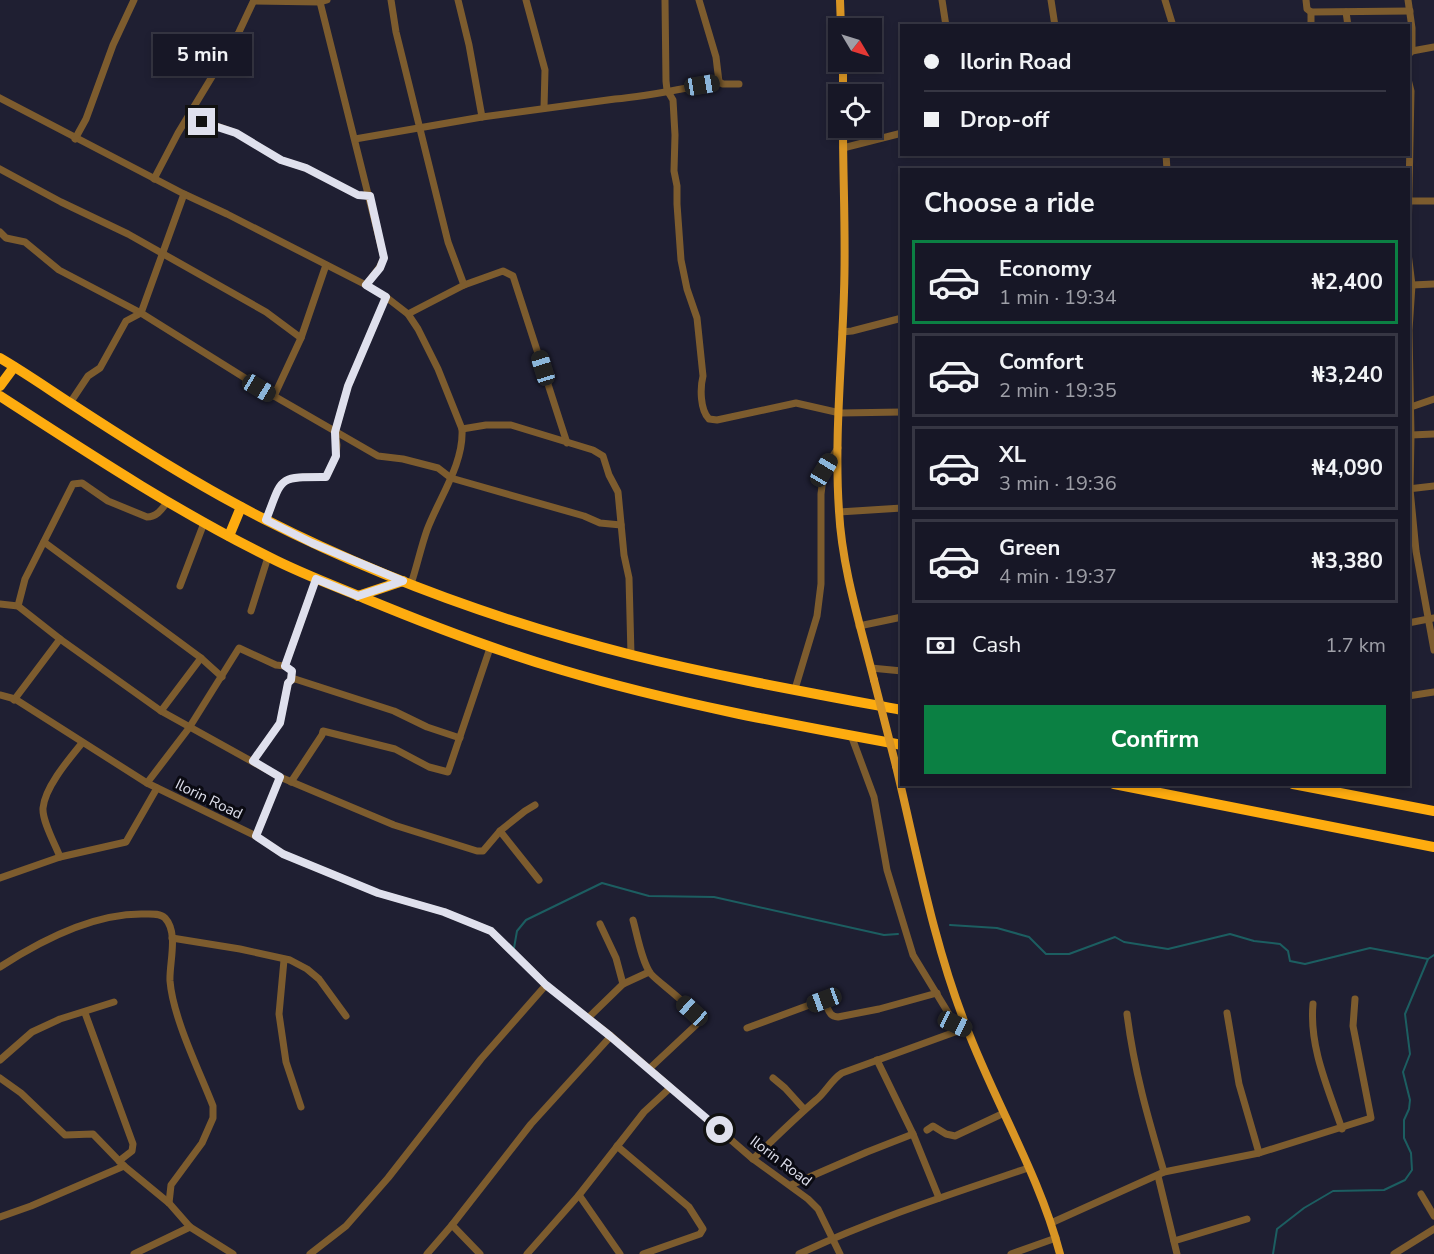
<!DOCTYPE html>
<meta charset="utf-8">
<style>
body{margin:0;font-family:"Nunito Sans",sans-serif;background:#20202e;color:#f1f3f6;height:100vh;display:flex;flex-direction:column;font-size:22px;white-space:nowrap}
*{box-sizing:border-box;margin:0}
p{font-size:20px;color:#9e9fa7}
.icon{flex:none;width:33px;height:33px;fill:none;stroke:currentColor;stroke-width:2;stroke-linecap:round;stroke-linejoin:round}
.map{position:relative;flex:1;overflow:hidden}
.panel{position:absolute;left:900px;top:168px;width:510px;height:618px;display:flex;flex-direction:column;background:#171726;border-radius:0px;box-shadow:0 3px 9px #0003,0 0 0 2px #363643}
.panel>*{flex:none}
.banner{position:absolute;left:900px;top:24px;width:510px;height:132px;border-radius:0px;box-shadow:0 3px 9px #0003,0 0 0 2px #363643;display:grid;align-content:center;height:132px;padding:0 24px;background:#171726}
.needle{width:39px;rotate:128deg}
.controls{position:absolute;left:828px;top:18px;display:grid;gap:12px}
.controls a{display:grid;place-items:center;width:54px;height:54px;border-radius:0px;background:#171726;box-shadow:0 3px 9px #0003,0 0 0 2px #363643;font-size:30px}
.end{position:absolute;width:27px;height:27px;margin:-14px;border:8px solid #dfe0ed;background:#111;box-shadow:0 0 0 3px #111}
.from{border-radius:50%}
.bubble{position:absolute;height:42px;border-radius:0px;background:#171726;box-shadow:0 3px 9px #0003,0 0 0 2px #363643;font-size:20px;font-weight:700;line-height:42px;text-align:center}
.car{position:absolute;width:18px;height:36px;margin:-18px -9px;border-radius:8px;box-shadow:0 0 4px 2px #0007;background:linear-gradient(#222 24%,#8ab4d8 0 40%,#222 0 76%,#8ab4d8 0 86%,#222 0)}
.banner b{display:flex;align-items:center;gap:21px;height:57px;font-size:22px}
.banner b+b{border-top:2px solid #363643}
.banner i{width:15px;height:15px;background:#f1f3f6}
ul{padding:0;list-style:none}
li{display:flex;align-items:center;gap:18px;height:84px;margin:0 12px 9px;padding:0 12px;border:3px solid #363643;border-radius:0px}
li div{flex:1}
li b{display:block;font-size:22px}
li em{font-style:normal;font-weight:700}
li.current{border-color:#0b8043}
li>.icon{width:54px;height:54px;stroke-width:1.5}
h2{padding:0 24px;font-size:27px;line-height:72px}
.pay{display:flex;align-items:center;gap:15px;height:66px;padding:0 24px;font-size:22px}
.pay p{margin-inline-start:auto}
.primary-button{display:flex;gap:12px;margin-top:auto;padding:12px 24px}
.primary-button a{flex:1;height:69px;border-radius:0px;background:#0b8043;color:#fff;font-size:24px;font-weight:700;line-height:69px;text-align:center}
.map>svg:first-child{display:block}
.lines{fill:none;stroke-linecap:round;stroke-linejoin:round}
.stream{stroke:#1c5e61;stroke-width:2}
.minor{stroke:#7d5c2e;stroke-width:7}
.major{stroke:#d99524;stroke-width:8}
.highway{stroke:#feac0f;stroke-width:10}
.major-bridge{stroke:#d99524;stroke-width:8}
.route{stroke:#dfe0ed;stroke-width:8}
.labels{text-anchor:middle;stroke-width:6;stroke-linejoin:round;paint-order:stroke}
.street-label{font-size:15px;fill:#dfe0ed;stroke:#0a0a12}
</style>
<div class="map">
<svg width="1434" height="1254" viewBox="0 0 1434 1254">
<rect width="100%" height="100%" fill="#1f1f32"/>
<g class="lines">
<g class="stream">
<polyline points="950,925 997,928 1029,937 1046,954 1069,954 1115,937 1124,942 1168,949 1230,934 1254,941 1280,944 1288,951 1290,961 1305,964 1370,948 1428,959"/>
<polyline points="514,948 517,931 526,920 602,883 649,896 714,897 884,935 898,934"/>
<polyline points="1273,1254 1277,1229 1304,1208 1333,1191 1384,1190 1405,1180 1412,1170 1411,1153 1404,1138 1404,1120 1409,1109 1410,1100 1403,1072 1410,1054 1405,1014 1428,959 1434,955"/>
</g>
<g class="minor">
<polyline points="391,0 396,32 448,242 464,285"/>
<polyline points="458,0 469,45 482,117"/>
<polyline points="526,0 545,70 544,108"/>
<path d="M665,0L666,81L667,90L673,100L675,135L674,171L677,186V204L681,260L687,289L697,318L703,376C700,388 700,410 709,419L717,420L796,403L840,413L902,412"/>
<polyline points="699,0 716,57 719,82"/>
<polyline points="942,0 946,26"/>
<polyline points="1051,0 1055,26"/>
<polyline points="1165,0 1173,26"/>
<polyline points="1306,0 1307,9 1311,12 1311,26"/>
<polyline points="1408,0 1412,28 1412,51"/>
<polyline points="254,1 320,2 327,0"/>
<polyline points="320,2 384,258 379,268 366,285"/>
<polyline points="1311,12 1410,11"/>
<polyline points="1346,12 1348,26"/>
<polyline points="1408,55 1412,51 1434,47"/>
<polyline points="1408,79 1411,91 1408,240"/>
<path d="M0,98L184,194L227,214L366,285L386,297L408,314L418,329L438,369L462,429C464,464 439,498 427,530C421,547 417,566 411,584"/>
<polyline points="189,116 236,133 281,160 306,168 358,195 370,196"/>
<polyline points="75,139 86,119 113,45 134,0"/>
<path d="M355,139L482,117L615,99C650,96 684,88 719,82L723,84H739"/>
<polyline points="843,148 902,133"/>
<polyline points="1166,154 1167,170"/>
<polyline points="0,169 61,202 128,234 266,312 301,338"/>
<polyline points="1320,170 1321,170"/>
<polyline points="1362,170 1381,170"/>
<polyline points="154,179 178,133 239,32 254,0"/>
<polyline points="1410,201 1434,201"/>
<polyline points="0,232 6,238 25,242 59,270 141,313 274,396 378,456 403,459 438,468 451,478 584,516 600,523 621,525"/>
<polyline points="1408,253 1412,285 1409,330 1411,435 1410,489 1416,551 1434,650"/>
<polyline points="1412,285 1434,284"/>
<polyline points="408,314 464,285 503,271 513,276 567,443"/>
<polyline points="842,332 852,331 902,318"/>
<polyline points="274,396 301,338 326,265"/>
<polyline points="70,403 88,376 100,368 126,321 141,313 184,194"/>
<polyline points="1408,408 1434,399"/>
<polyline points="462,429 486,425 511,425 593,450 603,456 609,475 618,492 624,555 629,578 631,655"/>
<polyline points="1411,435 1434,434"/>
<polyline points="1408,489 1434,486"/>
<polyline points="839,512 902,508"/>
<path d="M266,520C283,476 277,477 326,477L336,456L337,445L335,432L348,386L386,297"/>
<polyline points="44,542 201,658 222,677"/>
<polyline points="180,586 204,523"/>
<polyline points="0,604 18,606 60,639 161,711 280,777 394,825 477,851 483,851 500,831 525,811 535,805"/>
<path d="M18,606L25,579L73,484L82,483L108,501L147,517C157,517 162,509 168,501"/>
<polyline points="251,611 268,557"/>
<polyline points="1408,623 1434,618"/>
<polyline points="859,626 902,617"/>
<polyline points="871,668 902,671"/>
<polyline points="291,680 295,679 394,711 427,727 460,738"/>
<polyline points="795,689 817,616 821,584 821,494 824,470 838,448"/>
<polyline points="0,695 15,699 147,783 256,836 283,854 378,893 444,912 491,931 546,985 611,1036 753,1159 808,1199 818,1209 840,1254"/>
<polyline points="1408,696 1434,692"/>
<polyline points="14,700 60,639"/>
<polyline points="161,711 201,658"/>
<polyline points="851,735 874,797 887,870 913,955 955,1024 967,1029"/>
<polyline points="253,761 280,723 288,683 291,680 292,671 285,666 316,579"/>
<polyline points="291,782 322,735 323,731 395,749 429,767 448,772 490,648"/>
<polyline points="147,783 189,728 239,648 276,665 285,666"/>
<polyline points="500,831 539,880"/>
<polyline points="256,836 280,777"/>
<path d="M60,857C55,844 42,821 43,808C45,787 69,759 82,743"/>
<polyline points="0,878 60,857 126,842 157,788"/>
<path d="M633,920C637,934 642,963 651,974C663,987 697,1007 696,1025L649,1069"/>
<polyline points="600,924 616,958 623,984"/>
<polyline points="172,938 240,949 290,960 307,969 319,979 346,1016"/>
<polyline points="284,960 279,1014 286,1062 301,1107"/>
<path d="M0,967C40,941 95,913 144,914C151,914 160,913 165,918C179,933 169,963 170,981C173,1018 199,1070 213,1106V1118L202,1143L171,1185L169,1203"/>
<path d="M1313,1004C1309,1047 1328,1088 1342,1129"/>
<polyline points="85,1013 133,1144 132,1151 119,1161"/>
<polyline points="1227,1013 1239,1084 1259,1153"/>
<path d="M1127,1014C1134,1070 1148,1118 1164,1172"/>
<polyline points="588,1018 623,984 649,972"/>
<path d="M747,1028L823,1000C829,1007 827,1016 838,1017L879,1009L937,993"/>
<polyline points="0,1060 32,1032 60,1019 114,1002"/>
<polyline points="877,1060 913,1134 939,1198"/>
<polyline points="0,1078 21,1093 65,1135 93,1134 124,1166 169,1203 190,1227 233,1254"/>
<polyline points="773,1078 785,1088 804,1109"/>
<polyline points="927,1130 933,1126 946,1134 955,1136 1004,1113"/>
<polyline points="617,1146 689,1207 703,1229 700,1234 643,1254"/>
<path d="M753,1159C774,1139 794,1119 816,1100C826,1092 831,1080 842,1073L955,1032L967,1029"/>
<polyline points="1158,1176 1177,1254"/>
<polyline points="791,1185 867,1152 913,1134"/>
<polyline points="1421,1194 1434,1216"/>
<polyline points="579,1195 620,1254"/>
<polyline points="0,1217 31,1206 124,1166"/>
<polyline points="1051,1223 1164,1172 1259,1153 1371,1118 1353,1026 1355,999"/>
<polyline points="452,1225 480,1254"/>
<polyline points="1174,1241 1247,1219"/>
<polyline points="134,1254 190,1227"/>
<polyline points="310,1254 346,1226 388,1178 481,1059 546,985"/>
<polyline points="427,1254 452,1225 531,1124 611,1036"/>
<polyline points="527,1254 579,1195 644,1112 670,1088"/>
<path d="M799,1254C873,1219 951,1194 1028,1168"/>
<polyline points="1011,1254 1056,1238"/>
<polyline points="1394,1254 1434,1229"/>
</g>
<g class="major">
<polyline points="840,0 841,28"/>
<polyline points="843,62 843,94"/>
<path d="M843,128C843,182 846,237 844,292C842,364 834,438 839,511C842,568 860,624 874,680"/>
<path d="M896,766C917,853 933,942 966,1026C995,1103 1039,1174 1060,1254"/>
</g>
<g class="highway">
<path d="M0,358C24,372 47,388 70,403C133,444 197,485 264,519C380,578 506,623 632,655C721,677 811,693 902,710"/>
<polyline points="0,386 14,367"/>
<path d="M0,396C88,453 176,511 269,557C300,573 332,585 364,598C429,625 494,650 562,670C673,703 787,724 902,745"/>
<polyline points="229,536 241,507"/>
<polyline points="358,596 403,581"/>
<polyline points="1114,784 1434,847"/>
<polyline points="1293,784 1434,811"/>
</g>
<polyline class="major-bridge" points="874,680 896,766"/>
</g>
<g class="lines">
<path class="route" d="M202,122L236,133L281,160L306,168L358,195L370,196L384,258L380,268L366,285L386,297L348,386L335,432L336,456L326,477C277,477 283,476 266,520L312,543L403,581L358,596L316,579L285,666L292,671L291,680L288,683L280,723L253,761L280,777L256,836L283,854L378,893L444,912L491,931L546,985L610,1036L720,1130"/>
</g>
<g class="labels">
<g class="street-label">
<text transform="translate(209 799) rotate(26)" y="5">Ilorin Road</text>
<text transform="translate(781 1161) rotate(37)" y="5">Ilorin Road</text>
</g>
</g>
</svg>
<div class="controls">
<a><svg class="needle" viewBox="-14 -14 28 28"><path d="M0-13l5 13h-10z" fill="#e53935"/><path d="M0 13l5-13h-10z" fill="#9e9fa7"/></svg></a>
<a><svg class="icon" aria-label="locate" viewBox="0 0 24 24"><circle cx="12" cy="12" r="6"/><path d="M12 2v4M12 18v4M2 12h4M18 12h4"/></svg></a>
</div>
<i class="end from" style="left:720px;top:1130px"></i>
<i class="end" style="left:202px;top:122px"></i>
<div class="bubble" style="left:153px;top:34px;width:99px">5 min</div>
<i class="car" style="left:702px;top:85px;rotate:81deg"></i>
<i class="car" style="left:543px;top:368px;rotate:343deg"></i>
<i class="car" style="left:259px;top:388px;rotate:121deg"></i>
<i class="car" style="left:824px;top:470px;rotate:31deg"></i>
<i class="car" style="left:824px;top:1000px;rotate:250deg"></i>
<i class="car" style="left:692px;top:1011px;rotate:312deg"></i>
<i class="car" style="left:955px;top:1024px;rotate:115deg"></i>
<div class="banner">
<b><i class="from"></i>Ilorin Road</b>
<b><i></i>Drop-off</b>
</div>
<section class="panel">
<h2>Choose a ride</h2>
<ul>
<li class="current"><svg class="icon" aria-label="car" viewBox="0 0 24 24"><path d="M5 17H2v-5l4-1 3-4h7l3 4 3 1v5h-3M9 17h6M6 11h13"/><circle cx="7" cy="17" r="2"/><circle cx="17" cy="17" r="2"/></svg><div><b>Economy</b><p>1 min · 19:34</p></div><em>₦2,400</em></li>
<li><svg class="icon" aria-label="car" viewBox="0 0 24 24"><path d="M5 17H2v-5l4-1 3-4h7l3 4 3 1v5h-3M9 17h6M6 11h13"/><circle cx="7" cy="17" r="2"/><circle cx="17" cy="17" r="2"/></svg><div><b>Comfort</b><p>2 min · 19:35</p></div><em>₦3,240</em></li>
<li><svg class="icon" aria-label="car" viewBox="0 0 24 24"><path d="M5 17H2v-5l4-1 3-4h7l3 4 3 1v5h-3M9 17h6M6 11h13"/><circle cx="7" cy="17" r="2"/><circle cx="17" cy="17" r="2"/></svg><div><b>XL</b><p>3 min · 19:36</p></div><em>₦4,090</em></li>
<li><svg class="icon" aria-label="car" viewBox="0 0 24 24"><path d="M5 17H2v-5l4-1 3-4h7l3 4 3 1v5h-3M9 17h6M6 11h13"/><circle cx="7" cy="17" r="2"/><circle cx="17" cy="17" r="2"/></svg><div><b>Green</b><p>4 min · 19:37</p></div><em>₦3,380</em></li>
</ul>
<div class="pay"><svg class="icon" aria-label="cash" viewBox="0 0 24 24"><path d="M3 7h18v10H3z"/><circle cx="12" cy="12" r="2"/></svg>Cash<p>1.7 km</p></div>
<div class="primary-button"><a>Confirm</a></div>
</section>
</div>
